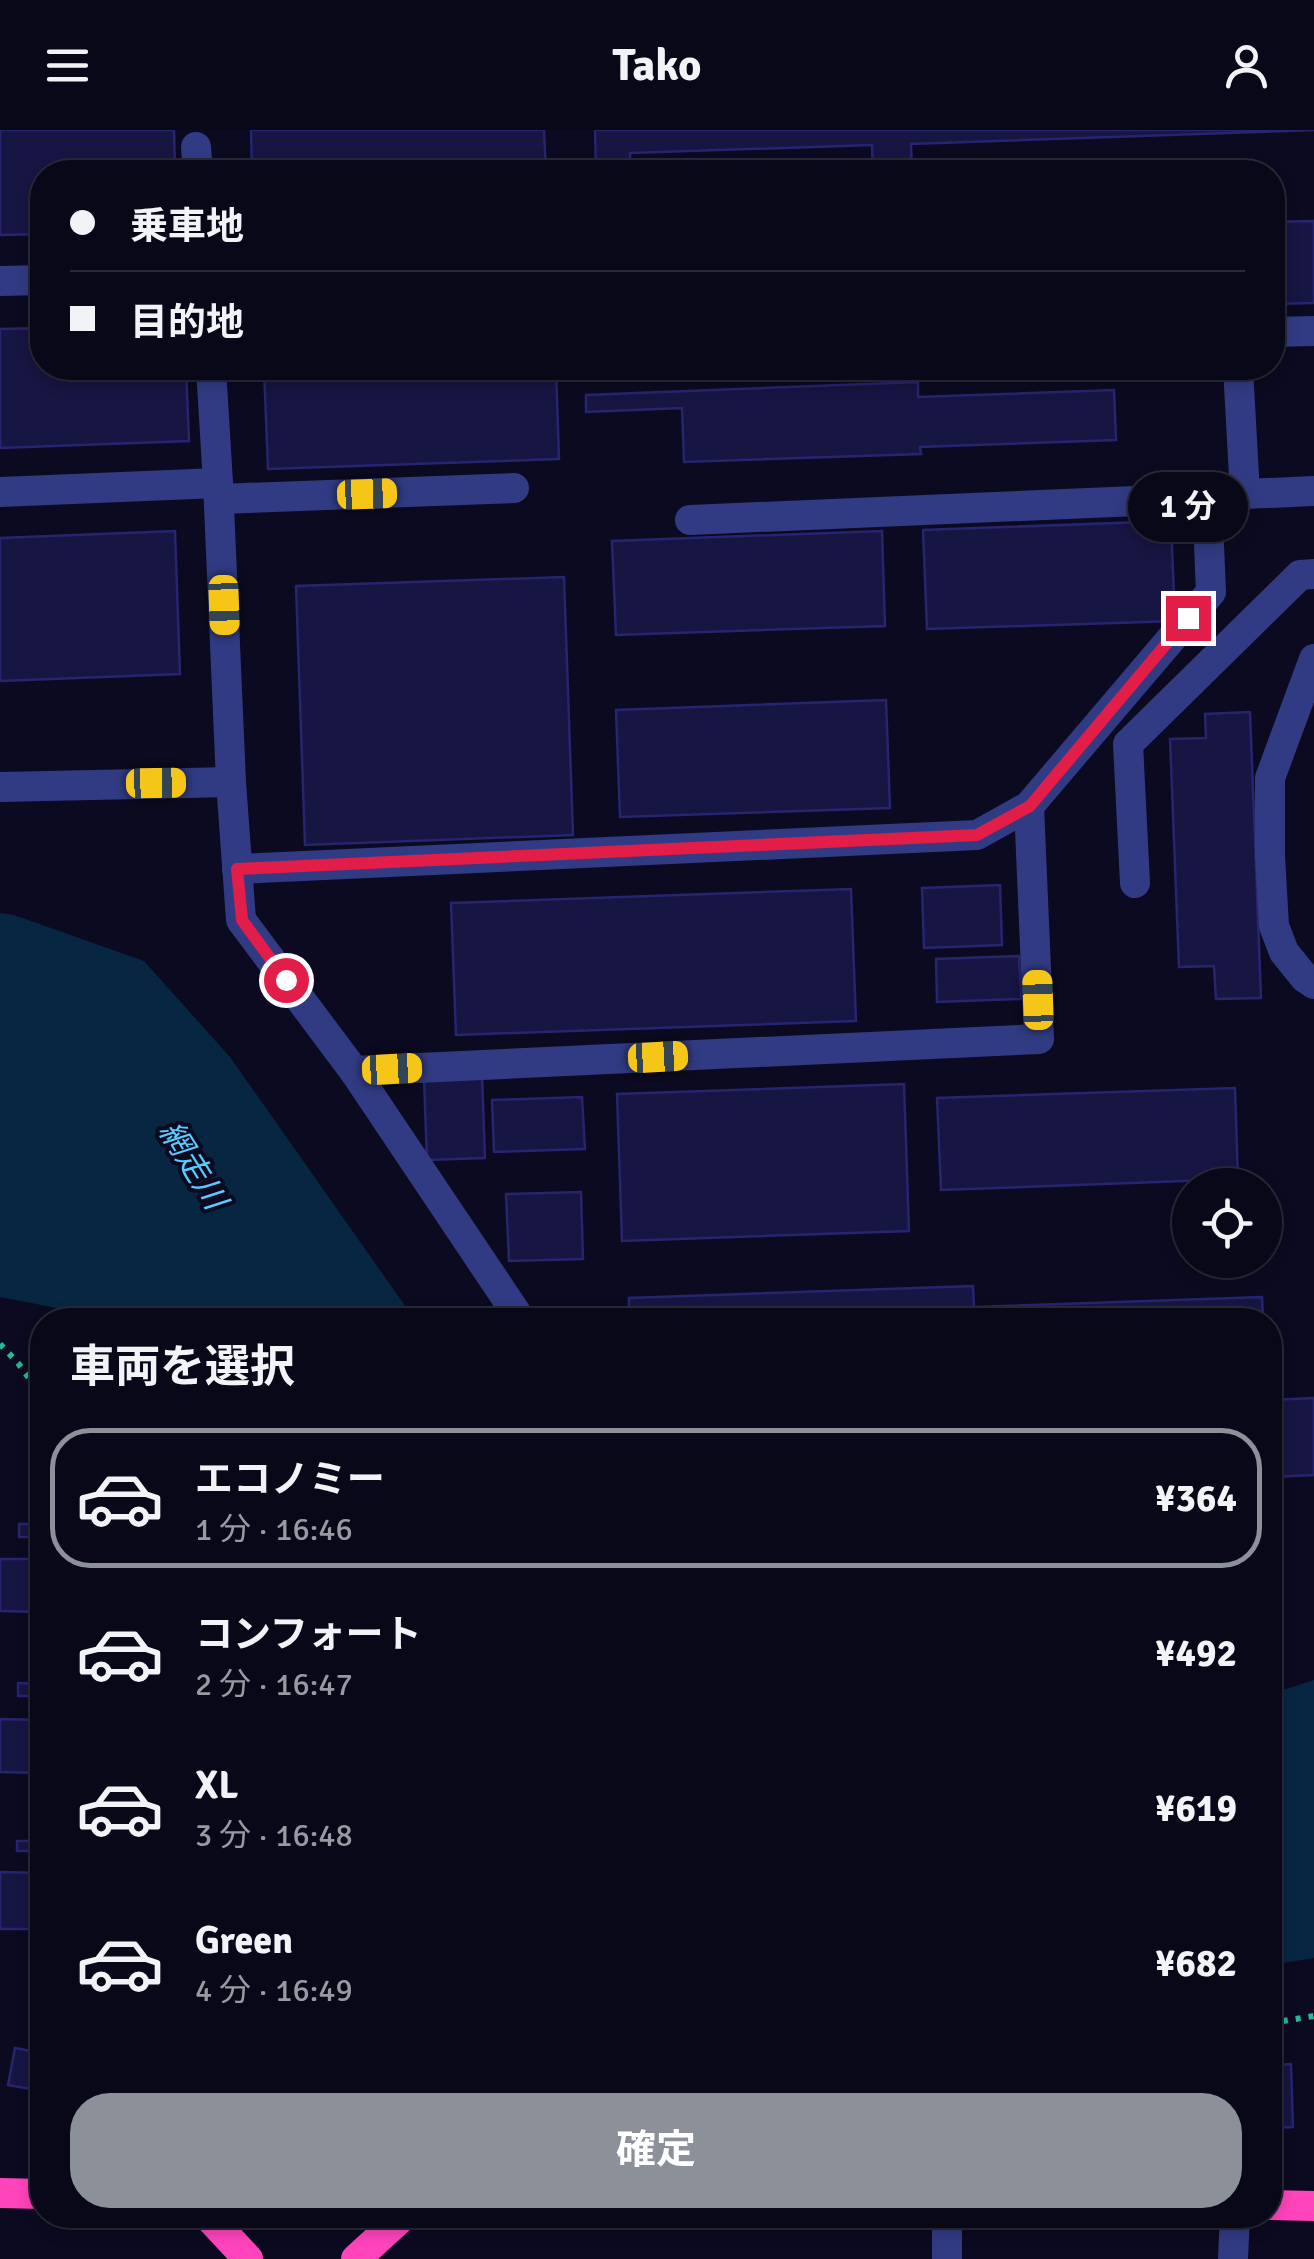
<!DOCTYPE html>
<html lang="ja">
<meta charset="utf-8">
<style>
body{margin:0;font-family:Signika,"Noto Sans JP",sans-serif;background:#111121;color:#f1f3f6;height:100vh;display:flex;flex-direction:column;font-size:38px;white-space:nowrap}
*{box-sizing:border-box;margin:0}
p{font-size:32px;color:#989aa2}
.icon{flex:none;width:55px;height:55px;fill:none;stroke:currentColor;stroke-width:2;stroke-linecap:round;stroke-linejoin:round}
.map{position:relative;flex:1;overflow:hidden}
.details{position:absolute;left:30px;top:1178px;width:1252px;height:920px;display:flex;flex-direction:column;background:#080818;border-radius:40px;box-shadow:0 5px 15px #0003,0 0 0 2px #292937}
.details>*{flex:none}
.top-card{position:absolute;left:30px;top:30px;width:1255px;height:220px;border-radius:40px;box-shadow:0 5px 15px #0003,0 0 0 2px #292937;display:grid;align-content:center;height:220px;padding:0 40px;background:#080818}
.tools{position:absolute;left:1172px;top:1038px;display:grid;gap:20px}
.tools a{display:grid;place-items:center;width:110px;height:110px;border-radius:50%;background:#080818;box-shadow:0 5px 15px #0003,0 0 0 2px #292937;font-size:50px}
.end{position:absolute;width:45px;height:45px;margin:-22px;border:12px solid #e11d48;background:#fff;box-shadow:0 0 0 5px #fff}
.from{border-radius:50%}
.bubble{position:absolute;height:70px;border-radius:35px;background:#080818;box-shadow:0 5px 15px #0003,0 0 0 2px #292937;font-size:32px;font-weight:700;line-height:70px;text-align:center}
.car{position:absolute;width:30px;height:60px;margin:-30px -15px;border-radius:12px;box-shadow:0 0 8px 2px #0007;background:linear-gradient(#f5c518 24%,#345 0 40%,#f5c518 0 76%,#345 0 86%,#f5c518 0)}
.top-card b{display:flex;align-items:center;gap:35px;height:95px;font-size:38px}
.top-card b+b{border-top:2px solid #292937}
.top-card i{width:25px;height:25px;background:#f1f3f6}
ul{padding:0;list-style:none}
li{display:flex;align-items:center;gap:30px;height:140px;margin:0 20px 15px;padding:0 20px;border:5px solid transparent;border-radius:40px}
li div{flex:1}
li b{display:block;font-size:38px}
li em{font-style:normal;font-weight:700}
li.selected{border-color:#8c9099}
li>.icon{width:90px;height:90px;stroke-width:1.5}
h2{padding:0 40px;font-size:45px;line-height:120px}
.button{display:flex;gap:20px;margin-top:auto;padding:20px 40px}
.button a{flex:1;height:115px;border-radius:40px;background:#8c9099;color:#fff;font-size:40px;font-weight:700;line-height:115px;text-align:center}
header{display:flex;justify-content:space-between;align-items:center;height:130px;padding:0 40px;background:#080818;font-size:45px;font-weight:700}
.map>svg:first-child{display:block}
.water{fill:#072642}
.building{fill:#171542;stroke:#272570;stroke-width:2.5}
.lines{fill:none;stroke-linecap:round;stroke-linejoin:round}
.path{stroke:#22ba98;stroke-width:6;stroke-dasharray:5 8;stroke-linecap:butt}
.minor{stroke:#313b83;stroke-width:30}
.highway{stroke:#ff44bc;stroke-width:30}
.route{stroke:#e11d48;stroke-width:12}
.labels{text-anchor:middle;stroke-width:8;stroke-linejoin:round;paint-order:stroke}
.water-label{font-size:32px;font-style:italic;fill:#57cdff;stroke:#0b0a20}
</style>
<header><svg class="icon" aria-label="menu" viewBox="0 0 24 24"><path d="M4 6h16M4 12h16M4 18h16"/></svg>Tako<svg class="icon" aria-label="person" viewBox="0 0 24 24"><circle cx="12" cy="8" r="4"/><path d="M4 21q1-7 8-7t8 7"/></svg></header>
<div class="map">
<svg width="1314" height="2129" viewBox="0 0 1314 2129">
<rect width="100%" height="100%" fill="#0b0a20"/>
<g class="water">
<polygon points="0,783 14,785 144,831 230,927 415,1190 118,1190 0,1167"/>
<polygon points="1314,1550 1314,1828 1270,1835 1270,1564"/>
</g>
<g class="building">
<polygon points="0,0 174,0 175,42 42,42 42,104 0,105"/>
<polygon points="251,0 544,0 546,42 252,42"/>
<polygon points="595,0 1314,0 911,14 912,42 873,42 872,15 630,23 630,42 596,42"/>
<polygon points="1314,91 1314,173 1272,174 1272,92"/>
<polygon points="42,198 42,238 186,238 189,311 0,318 0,199"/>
<polygon points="264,238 556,238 559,329 268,339"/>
<polygon points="918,252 918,267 1114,260 1116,310 920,317 921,324 684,332 682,278 586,282 586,265"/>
<polygon points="1171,391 1175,491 927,499 923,400"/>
<polygon points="175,401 180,544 0,551 0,408"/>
<polygon points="882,401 885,496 616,505 612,411"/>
<polygon points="564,447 573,705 305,715 296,456"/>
<polygon points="886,570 890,678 620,687 616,580"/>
<polygon points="1250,582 1261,868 1216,869 1214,836 1179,837 1170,609 1206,608 1205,584"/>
<polygon points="1000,755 1002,815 924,818 922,758"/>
<polygon points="851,759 856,891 456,905 451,773"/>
<polygon points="1019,826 1021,869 937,872 936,829"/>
<polygon points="482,946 485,1028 427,1030 424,948"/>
<polygon points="904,954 909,1101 622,1111 617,964"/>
<polygon points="1235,958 1238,1049 941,1060 937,968"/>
<polygon points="582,967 585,1019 494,1022 492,970"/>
<polygon points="581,1062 583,1129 509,1131 506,1064"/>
<polygon points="973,1156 974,1177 1262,1167 1263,1190 629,1190 629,1168"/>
<polygon points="1314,1268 1314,1345 1273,1347 1270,1270"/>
<rect x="19" y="1394" width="23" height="13"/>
<polygon points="0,1429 42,1429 42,1482 0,1481"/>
<polygon points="18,1553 42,1554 42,1566 18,1566"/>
<polygon points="0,1589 42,1590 42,1643 0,1642"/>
<rect x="17" y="1711" width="25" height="10"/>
<polygon points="0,1742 42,1743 42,1799 0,1799"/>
<polygon points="15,1918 42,1923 42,1961 8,1955"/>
<polygon points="1291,1934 1293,1997 1270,1998 1270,1935"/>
</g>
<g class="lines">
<g class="path">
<polyline points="0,1214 18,1233 42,1266"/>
<polyline points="1270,1893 1314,1886"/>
</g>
<g class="minor">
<polyline points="196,17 198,42"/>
<polyline points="0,151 42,150"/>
<polyline points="1272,202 1314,201"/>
<polyline points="211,238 218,353 231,652 241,790 354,941 521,1190"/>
<polyline points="1238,238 1245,364"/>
<polyline points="0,362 218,353"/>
<polyline points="219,369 514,358"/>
<polyline points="690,390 1207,368 1245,364 1314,361"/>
<polyline points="1314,529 1270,648 1270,726 1274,796 1284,822 1305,848 1314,854"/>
<polyline points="0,657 231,652"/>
<polyline points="237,739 977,705 1029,676 1211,462 1207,368"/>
<polyline points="1135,753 1128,614 1300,445 1314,444"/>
<polyline points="354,941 1039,909 1029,676"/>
<polyline points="947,2129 947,2085"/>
<polyline points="1233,2129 1235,2085"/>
</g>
<g class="highway">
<polyline points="0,2063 42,2064"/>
<polyline points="1270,2075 1314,2076"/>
<polyline points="207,2085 248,2129"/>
<polyline points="356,2129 404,2085"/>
</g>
</g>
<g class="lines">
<polyline class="route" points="286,850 242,790 237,739 977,705 1030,676 1188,488"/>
</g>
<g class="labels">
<g class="water-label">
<text transform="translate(193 1035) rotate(58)" y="11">網走川</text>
</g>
</g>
</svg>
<div class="tools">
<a><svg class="icon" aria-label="locate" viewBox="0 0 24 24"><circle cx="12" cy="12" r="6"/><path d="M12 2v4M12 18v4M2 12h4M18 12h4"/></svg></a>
</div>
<i class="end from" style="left:286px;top:850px"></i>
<i class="end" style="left:1188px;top:488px"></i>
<div class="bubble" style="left:1128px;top:342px;width:120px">1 分</div>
<i class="car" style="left:367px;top:364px;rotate:88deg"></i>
<i class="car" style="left:224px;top:475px;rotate:178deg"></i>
<i class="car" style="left:156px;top:653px;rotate:89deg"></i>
<i class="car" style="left:1038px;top:870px;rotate:358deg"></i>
<i class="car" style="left:658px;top:927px;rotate:87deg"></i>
<i class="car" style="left:392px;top:939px;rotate:87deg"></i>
<div class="top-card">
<b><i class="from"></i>乗車地</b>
<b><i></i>目的地</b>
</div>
<section class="details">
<h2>車両を選択</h2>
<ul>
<li class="selected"><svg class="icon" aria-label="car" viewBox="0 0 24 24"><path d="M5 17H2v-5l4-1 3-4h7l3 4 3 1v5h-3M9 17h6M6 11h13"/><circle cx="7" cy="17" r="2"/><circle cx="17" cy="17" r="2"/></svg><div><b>エコノミー</b><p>1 分 · 16:46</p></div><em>¥364</em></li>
<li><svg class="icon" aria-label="car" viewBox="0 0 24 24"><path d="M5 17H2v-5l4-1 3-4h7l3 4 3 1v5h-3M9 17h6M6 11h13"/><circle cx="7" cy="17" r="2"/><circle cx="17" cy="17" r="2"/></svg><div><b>コンフォート</b><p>2 分 · 16:47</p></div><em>¥492</em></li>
<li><svg class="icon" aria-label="car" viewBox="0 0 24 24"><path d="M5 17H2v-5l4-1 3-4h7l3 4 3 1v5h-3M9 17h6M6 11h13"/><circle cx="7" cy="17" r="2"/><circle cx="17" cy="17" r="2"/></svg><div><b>XL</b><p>3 分 · 16:48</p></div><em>¥619</em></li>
<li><svg class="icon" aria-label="car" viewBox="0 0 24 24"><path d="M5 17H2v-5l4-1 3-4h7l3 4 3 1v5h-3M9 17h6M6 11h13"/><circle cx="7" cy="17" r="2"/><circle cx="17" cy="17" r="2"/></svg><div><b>Green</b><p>4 分 · 16:49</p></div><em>¥682</em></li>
</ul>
<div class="button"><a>確定</a></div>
</section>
</div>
